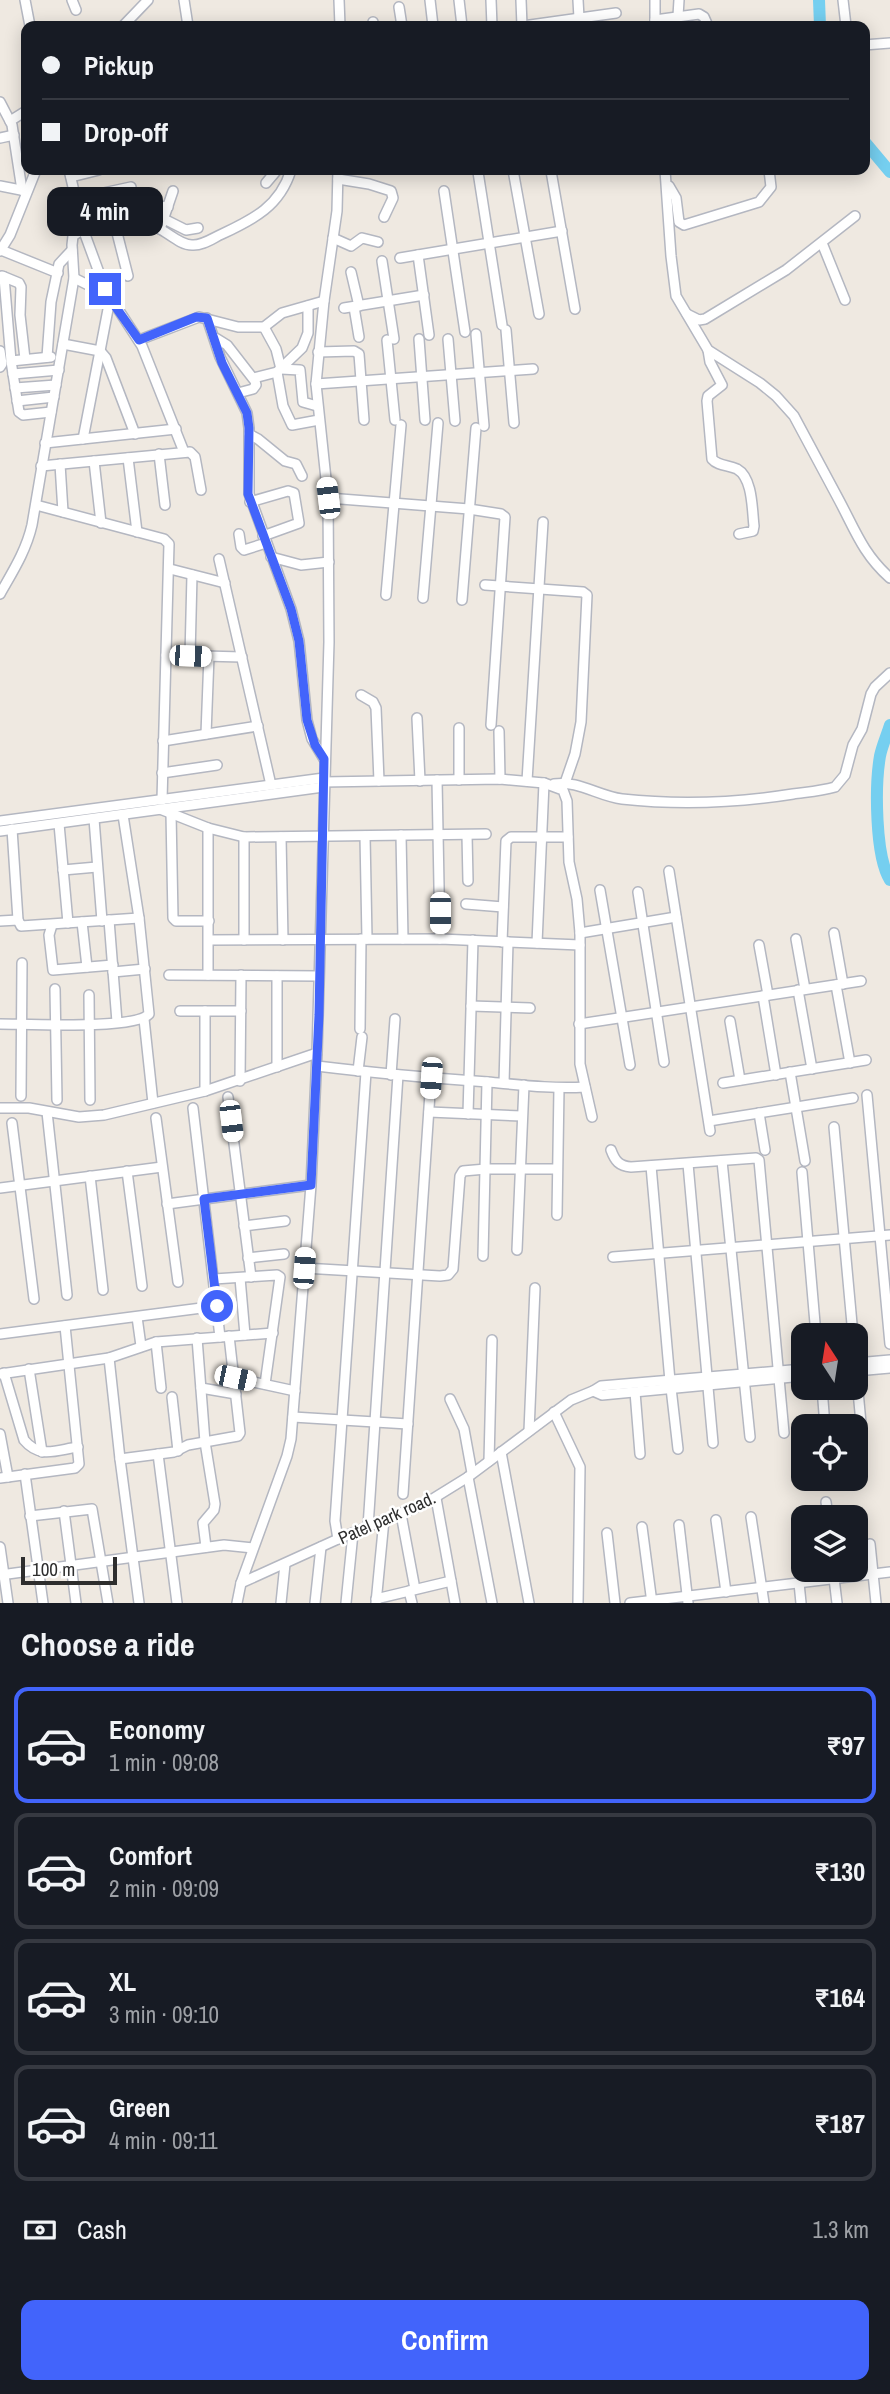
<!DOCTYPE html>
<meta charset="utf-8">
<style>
body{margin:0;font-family:"Archivo Narrow",sans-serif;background:#20242c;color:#f1f3f6;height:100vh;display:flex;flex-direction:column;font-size:26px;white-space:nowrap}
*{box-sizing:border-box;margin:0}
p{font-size:23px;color:#9ea1a6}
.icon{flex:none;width:38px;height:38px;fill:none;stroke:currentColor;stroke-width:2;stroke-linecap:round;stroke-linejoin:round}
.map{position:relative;height:1603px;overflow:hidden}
.sheet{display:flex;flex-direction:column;background:#171b24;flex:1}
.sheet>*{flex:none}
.hud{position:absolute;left:21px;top:21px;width:849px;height:154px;border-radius:14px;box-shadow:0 4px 18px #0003;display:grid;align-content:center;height:154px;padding:0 21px;background:#171b24}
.needle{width:46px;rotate:348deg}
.tools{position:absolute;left:791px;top:1323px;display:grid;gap:14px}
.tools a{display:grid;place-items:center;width:77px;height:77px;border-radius:14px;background:#171b24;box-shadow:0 4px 18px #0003;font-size:35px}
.scale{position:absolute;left:21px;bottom:18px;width:96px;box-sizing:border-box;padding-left:7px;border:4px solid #2e2e2e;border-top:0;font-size:19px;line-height:24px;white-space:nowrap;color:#2e2e2e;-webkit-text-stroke:5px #fff;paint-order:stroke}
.end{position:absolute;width:32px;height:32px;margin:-16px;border:9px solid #4264fb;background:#fff;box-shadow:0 0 0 4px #fff}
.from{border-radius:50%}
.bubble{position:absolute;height:49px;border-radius:14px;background:#171b24;box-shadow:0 4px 18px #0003;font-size:23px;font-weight:800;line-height:49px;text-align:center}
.car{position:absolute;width:21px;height:42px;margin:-21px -10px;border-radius:9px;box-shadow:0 0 5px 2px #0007;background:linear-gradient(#fff 24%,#345 0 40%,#fff 0 76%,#345 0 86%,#fff 0)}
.hud b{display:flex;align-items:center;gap:24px;height:66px;font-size:26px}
.hud b+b{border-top:2px solid #363941}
.hud i{width:18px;height:18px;background:#f1f3f6}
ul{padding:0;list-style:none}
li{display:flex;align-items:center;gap:21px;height:116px;margin:0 14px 10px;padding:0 7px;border:4px solid #363941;border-radius:14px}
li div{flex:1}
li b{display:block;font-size:26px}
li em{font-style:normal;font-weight:800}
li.current{border-color:#4264fb}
li>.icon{width:63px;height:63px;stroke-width:1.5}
h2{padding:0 21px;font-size:32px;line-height:84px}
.pay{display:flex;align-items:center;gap:18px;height:77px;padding:0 21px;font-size:26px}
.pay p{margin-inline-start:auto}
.primary-button{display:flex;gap:14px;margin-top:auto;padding:14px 21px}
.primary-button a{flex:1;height:80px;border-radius:14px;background:#4264fb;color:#fff;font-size:28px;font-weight:800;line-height:80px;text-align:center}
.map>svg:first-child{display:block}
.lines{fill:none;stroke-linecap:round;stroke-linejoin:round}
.river{stroke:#75cff0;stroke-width:12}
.minor-casing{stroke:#b4b7c1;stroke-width:12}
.minor{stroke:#fff;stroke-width:9}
.route{stroke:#4264fb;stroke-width:9}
.labels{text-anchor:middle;stroke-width:5;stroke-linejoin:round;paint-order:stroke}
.street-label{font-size:18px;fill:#2e2e2e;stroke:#fff}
</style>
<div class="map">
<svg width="890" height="1603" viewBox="0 0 890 1603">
<rect width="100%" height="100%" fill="#efe9e1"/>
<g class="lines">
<g class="river">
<polyline points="819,0 820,26"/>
<polyline points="864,141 890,172"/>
<path d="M890,725C887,735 882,746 880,756C875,785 875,856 890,880"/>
</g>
<defs>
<g id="minor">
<polyline points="25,0 30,26"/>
<polyline points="72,0 76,10"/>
<polyline points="184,0 188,26"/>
<polyline points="339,0 340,26"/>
<polyline points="430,0 433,26"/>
<polyline points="459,0 462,26"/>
<polyline points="491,0 492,26"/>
<polyline points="521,0 522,26"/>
<polyline points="578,0 579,18"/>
<polyline points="655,0 655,26"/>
<polyline points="843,0 846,26"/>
<polyline points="399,7 402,26"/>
<polyline points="678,16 679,0"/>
<polyline points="655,20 699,14 704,17 708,26"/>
<polyline points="373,22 373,26"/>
<polyline points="123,26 148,0"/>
<polyline points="523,26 616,13"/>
<polyline points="864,45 890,43"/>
<polyline points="0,102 12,125 22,190"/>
<polyline points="10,121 26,111"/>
<polyline points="0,138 14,135"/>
<polyline points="69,170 83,229 105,289 142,346 184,452"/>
<polyline points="513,170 539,314"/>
<path d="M665,170L671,256L676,296L708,350L760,383L776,396L794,416C809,444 824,472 839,500C855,530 863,554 890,578"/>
<polyline points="551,171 575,309"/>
<polyline points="478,172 502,325"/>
<polyline points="71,177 99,170"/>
<polyline points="338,179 369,184 391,191 393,198 384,217"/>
<polyline points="266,183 277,170"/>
<polyline points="0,186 26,191"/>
<polyline points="669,186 676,198 679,222 684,225 759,202 771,187 769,170"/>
<polyline points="444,191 465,332"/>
<polyline points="76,199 131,187"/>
<polyline points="164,219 186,230 198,228"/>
<polyline points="114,221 128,276"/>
<path d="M115,226C130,225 145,223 158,228C169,233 180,245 192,245C202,246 213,238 222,234C254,219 280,206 291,170"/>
<polyline points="160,229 173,191"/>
<polyline points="333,238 351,246 362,238 378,242"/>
<polyline points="822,243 845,300"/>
<polyline points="1,250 58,273"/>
<polyline points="0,251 10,235 36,170"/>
<polyline points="418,255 429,335"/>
<polyline points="400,258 562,231"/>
<polyline points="382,261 394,339"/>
<polyline points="351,272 359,306"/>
<polyline points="2,276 19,283 21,287 20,315 25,359"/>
<polyline points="4,277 11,361 19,412 23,415 51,412"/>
<polyline points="74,278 108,295"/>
<polyline points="354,307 359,337"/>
<polyline points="344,308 424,295"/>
<polyline points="687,314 699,320 705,319 786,270 855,216"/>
<polyline points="207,318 220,357 247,413 249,428 249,494 291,609 299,641 307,720 312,739 324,759"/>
<polyline points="264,327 276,349 281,369 300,370 303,402 317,406"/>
<polyline points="506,330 514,423"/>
<polyline points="476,334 484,426"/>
<polyline points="214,337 227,345 255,381 256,385 253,389 238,393"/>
<polyline points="419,339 425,420"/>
<polyline points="448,339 455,421"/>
<polyline points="139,340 199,317 238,327 264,327 282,313 324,301"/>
<polyline points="387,340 395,420"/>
<polyline points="63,344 100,351 106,358 135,434"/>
<path d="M708,350L710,362L722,385L708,396L707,401L712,459C718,466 728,465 737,469C753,478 752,510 754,526L753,531L739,534"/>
<polyline points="0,351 2,364 0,367"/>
<polyline points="318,352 354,351 359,354 364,420"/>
<polyline points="47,357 51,302 59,264 72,250"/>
<polyline points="11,361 51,357"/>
<polyline points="277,372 283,406 292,425 319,420"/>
<polyline points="13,374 59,370"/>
<polyline points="254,378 277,372 302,348 308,333 308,306"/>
<polyline points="316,384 533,369"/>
<polyline points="15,388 56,385"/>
<polyline points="17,401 54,397"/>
<polyline points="249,434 258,439 285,461 296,464 302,476"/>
<polyline points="83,439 110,299"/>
<polyline points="45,443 176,429"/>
<polyline points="159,454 165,505"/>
<polyline points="128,458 137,532"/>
<polyline points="94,461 101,523"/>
<polyline points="60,464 63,512"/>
<polyline points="41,466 190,452 195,457 201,490"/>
<polyline points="328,498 469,509 501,514 505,517 491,725"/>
<polyline points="250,502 288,491 294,493 299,523 263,536"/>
<polyline points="36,505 164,539 169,544 162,800"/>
<polyline points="239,534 241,547 244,550 266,543"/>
<polyline points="271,557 301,565 329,562"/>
<polyline points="219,559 271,785"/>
<polyline points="170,569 225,583"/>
<polyline points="485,585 583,592 587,595 581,722 575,754 565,783"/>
<path d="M0,594C13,571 26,551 32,525L74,278L72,245L73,236L83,229L114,219L131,209L146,205L168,207"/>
<polyline points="386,595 401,425"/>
<polyline points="423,598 438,423"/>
<polyline points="462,600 476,428"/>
<polyline points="166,655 242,657"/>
<polyline points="190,656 192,575"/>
<polyline points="361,695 373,702 376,708 379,781"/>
<polyline points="417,718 420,781"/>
<polyline points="499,731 500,779"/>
<polyline points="206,734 209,656"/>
<polyline points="163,741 258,726"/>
<polyline points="162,773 217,765"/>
<polyline points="437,780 440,939"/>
<polyline points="459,780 459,728"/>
<polyline points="527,781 543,522"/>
<polyline points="323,782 500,779 544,783 563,790 567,801 569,862 577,899 580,933 580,1064 592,1117"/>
<path d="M554,784C578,780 598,796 622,799C678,805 736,803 793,794C807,792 821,791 835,787L845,775L853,745L862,729L871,694L875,687L890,673"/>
<polyline points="160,809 208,828 244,837 486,834"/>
<polyline points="171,813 173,918 176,921 209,921"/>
<polyline points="94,819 102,921"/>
<polyline points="0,821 324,778"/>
<polyline points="59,824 68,923"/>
<polyline points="12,829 18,920 21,926 139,918"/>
<polyline points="0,831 323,787"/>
<polyline points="401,835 403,939"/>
<polyline points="467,835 468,881"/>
<polyline points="365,836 367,939"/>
<polyline points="281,837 283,940"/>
<polyline points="63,870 97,867"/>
<polyline points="669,871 710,1131"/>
<polyline points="600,890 630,1065"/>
<polyline points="638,892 664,1062"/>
<polyline points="466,904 503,907"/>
<polyline points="109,920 117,1022"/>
<polyline points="0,921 18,920"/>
<polyline points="82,922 87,967"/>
<polyline points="52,925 49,935 53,970 113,965"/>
<polyline points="580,933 676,917"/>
<polyline points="834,933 843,984"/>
<polyline points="796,939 805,989"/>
<polyline points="209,940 440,939 580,945"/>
<polyline points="244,940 244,837"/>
<polyline points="502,942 506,841 511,837 568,837"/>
<polyline points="537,943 544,783"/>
<polyline points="759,945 768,995"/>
<polyline points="113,972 145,969"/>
<polyline points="169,975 319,976"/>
<polyline points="208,975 208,828"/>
<polyline points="277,976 277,1067"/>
<polyline points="836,985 850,1063"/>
<polyline points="55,989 57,1100"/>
<polyline points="798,990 812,1069"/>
<polyline points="89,995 90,1100"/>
<polyline points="763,996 776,1075"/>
<polyline points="471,1006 530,1008"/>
<polyline points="180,1011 241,1011"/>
<polyline points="205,1011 205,1091"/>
<polyline points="144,1019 153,1103"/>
<polyline points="730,1021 740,1080"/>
<path d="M0,1024C26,1024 135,1030 149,1014L139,918L123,815"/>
<polyline points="579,1024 861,981"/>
<polyline points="360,1029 361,939"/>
<path d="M317,1066C374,1073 431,1078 488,1082C521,1085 552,1089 585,1087"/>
<polyline points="358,1071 362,1037"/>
<polyline points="790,1072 805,1161"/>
<polyline points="391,1075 395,1019"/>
<polyline points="240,1081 241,975"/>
<polyline points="504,1083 508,942"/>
<polyline points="723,1083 866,1060"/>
<polyline points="867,1095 890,1344"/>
<polyline points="21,1096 22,963"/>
<polyline points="228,1097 251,1277"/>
<polyline points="0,1108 29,1108 79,1117 104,1115 205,1091 317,1053"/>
<polyline points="193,1108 220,1337"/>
<polyline points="47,1112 67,1295"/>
<polyline points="429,1112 522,1116"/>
<polyline points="759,1113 765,1150"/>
<polyline points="468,1114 473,940"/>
<polyline points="156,1118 178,1282"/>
<polyline points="709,1121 853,1098"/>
<polyline points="12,1123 34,1299"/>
<polyline points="834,1127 853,1335"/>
<path d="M611,1150C615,1161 619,1166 631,1167L756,1158L759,1160L784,1433"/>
<polyline points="722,1161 750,1437"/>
<polyline points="688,1164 713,1443"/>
<polyline points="651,1166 670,1381"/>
<polyline points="127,1171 142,1286"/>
<polyline points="802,1172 816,1335"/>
<polyline points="90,1176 103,1290"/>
<polyline points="0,1188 162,1167"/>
<polyline points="167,1204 311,1185"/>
<polyline points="557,1215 559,1088"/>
<polyline points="244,1226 285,1221"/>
<polyline points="517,1250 524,1085"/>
<polyline points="483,1256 487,1082"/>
<polyline points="613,1257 890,1235"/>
<polyline points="248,1258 284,1254"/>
<polyline points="304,1268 440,1276 448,1275 453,1269 460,1176 463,1171 486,1169 557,1169"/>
<polyline points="240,1278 245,1335"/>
<polyline points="214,1279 277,1275 280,1277 265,1384"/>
<polyline points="137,1317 141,1346"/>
<polyline points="0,1334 217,1306"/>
<polyline points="197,1338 205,1442 215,1504 214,1510 203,1523 206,1547"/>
<polyline points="156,1342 161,1388"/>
<polyline points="109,1358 120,1459 139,1603"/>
<polyline points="856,1363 890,1360"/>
<polyline points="29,1369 42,1452"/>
<polyline points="856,1370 861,1423"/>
<polyline points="856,1371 890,1368"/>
<path d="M4,1373L24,1440C40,1459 56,1450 78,1447"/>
<polyline points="0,1374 109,1358 156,1342 273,1333"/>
<polyline points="235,1378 295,1391"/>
<polyline points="201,1388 236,1394"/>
<polyline points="671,1388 678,1449"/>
<polyline points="822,1388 825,1426"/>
<polyline points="593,1391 602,1395 803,1376"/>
<polyline points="635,1392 640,1454"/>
<polyline points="172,1397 178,1451"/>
<polyline points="450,1399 464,1429 472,1473"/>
<polyline points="554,1412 580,1467 578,1603"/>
<polyline points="293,1417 408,1424"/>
<polyline points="529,1431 535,1288"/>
<polyline points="0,1434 8,1477"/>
<polyline points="501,1452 529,1603"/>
<polyline points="158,1454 177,1603"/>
<polyline points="120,1459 174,1452 188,1445 238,1436 240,1433 229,1336"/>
<polyline points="489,1461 492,1340"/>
<polyline points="25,1474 43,1603"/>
<polyline points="468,1477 492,1603"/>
<polyline points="0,1478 75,1468 79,1464 65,1326"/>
<polyline points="403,1494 431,1078"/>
<polyline points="436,1498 455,1603"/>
<polyline points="826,1502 828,1517"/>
<polyline points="64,1511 76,1603"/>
<polyline points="401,1514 415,1589"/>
<polyline points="30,1516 92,1509 108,1603"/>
<polyline points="751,1517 764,1603"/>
<polyline points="716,1520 726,1592"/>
<polyline points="679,1525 688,1603"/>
<polyline points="368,1527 398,1075"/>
<polyline points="642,1527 652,1603"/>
<polyline points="607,1533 615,1603"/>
<polyline points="338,1539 335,1521 366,1072"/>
<polyline points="870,1544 876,1603"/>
<polyline points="0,1547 8,1603"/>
<polyline points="833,1570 837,1603"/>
<polyline points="0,1575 224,1545 253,1548"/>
<polyline points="241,1583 338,1539 426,1503 468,1477 571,1400 593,1391 601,1386 803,1369"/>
<polyline points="799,1583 801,1603"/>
<polyline points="409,1591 412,1603"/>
<polyline points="376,1599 451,1581"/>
<polyline points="237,1603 241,1583 287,1456 291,1439 311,1185 317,1053 329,642 328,498 316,384 324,301 337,211 338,170"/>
<polyline points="281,1603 285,1564"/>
<polyline points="315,1603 321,1547"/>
<polyline points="346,1603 353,1533"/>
<polyline points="376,1603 384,1520"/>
<polyline points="630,1603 890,1572"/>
</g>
</defs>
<use href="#minor" class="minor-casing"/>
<use href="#minor" class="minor"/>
</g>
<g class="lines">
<polyline class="route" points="105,289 110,299 139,340 196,317 207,318 222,363 247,413 249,428 248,494 291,609 299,641 307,720 315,745 324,759 319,1015 311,1185 204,1199 217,1306"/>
</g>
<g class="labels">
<g class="street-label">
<text transform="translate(387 1518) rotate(-24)" y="6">Patel park road.</text>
</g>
</g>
</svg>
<div class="tools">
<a><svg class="needle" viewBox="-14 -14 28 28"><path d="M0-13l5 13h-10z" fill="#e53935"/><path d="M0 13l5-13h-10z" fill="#9ea1a6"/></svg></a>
<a><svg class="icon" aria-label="locate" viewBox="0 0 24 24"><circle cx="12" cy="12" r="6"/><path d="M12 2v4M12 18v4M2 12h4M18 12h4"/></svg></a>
<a><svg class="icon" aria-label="layers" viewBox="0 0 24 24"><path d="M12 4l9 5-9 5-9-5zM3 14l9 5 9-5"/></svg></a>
</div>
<div class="scale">100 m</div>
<i class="end from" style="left:217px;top:1306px"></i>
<i class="end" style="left:105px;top:289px"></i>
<div class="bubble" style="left:47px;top:187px;width:116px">4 min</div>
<i class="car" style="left:328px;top:498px;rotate:353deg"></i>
<i class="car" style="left:190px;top:656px;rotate:92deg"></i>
<i class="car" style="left:440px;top:913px;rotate:180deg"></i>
<i class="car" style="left:431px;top:1078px;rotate:184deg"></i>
<i class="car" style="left:231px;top:1121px;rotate:173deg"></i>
<i class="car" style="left:304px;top:1268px;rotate:4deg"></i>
<i class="car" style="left:235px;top:1378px;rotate:102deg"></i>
<div class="hud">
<b><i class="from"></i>Pickup</b>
<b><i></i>Drop-off</b>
</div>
</div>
<section class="sheet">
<h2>Choose a ride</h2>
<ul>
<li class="current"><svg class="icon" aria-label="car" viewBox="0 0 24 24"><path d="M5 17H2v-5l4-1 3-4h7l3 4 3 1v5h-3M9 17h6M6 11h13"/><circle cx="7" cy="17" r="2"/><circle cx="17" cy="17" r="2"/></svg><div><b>Economy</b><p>1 min · 09:08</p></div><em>₹97</em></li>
<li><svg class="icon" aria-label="car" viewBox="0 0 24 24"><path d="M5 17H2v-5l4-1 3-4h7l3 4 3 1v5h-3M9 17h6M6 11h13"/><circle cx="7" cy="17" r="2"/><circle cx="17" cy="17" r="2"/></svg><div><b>Comfort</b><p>2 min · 09:09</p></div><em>₹130</em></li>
<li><svg class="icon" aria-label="car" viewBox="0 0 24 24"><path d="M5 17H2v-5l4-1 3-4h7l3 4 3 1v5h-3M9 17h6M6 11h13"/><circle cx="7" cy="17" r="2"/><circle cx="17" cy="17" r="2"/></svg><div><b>XL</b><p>3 min · 09:10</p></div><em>₹164</em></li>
<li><svg class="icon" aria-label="car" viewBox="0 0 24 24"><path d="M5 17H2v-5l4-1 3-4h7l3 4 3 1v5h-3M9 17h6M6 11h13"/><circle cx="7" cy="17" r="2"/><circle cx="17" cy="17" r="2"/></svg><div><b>Green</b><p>4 min · 09:11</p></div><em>₹187</em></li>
</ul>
<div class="pay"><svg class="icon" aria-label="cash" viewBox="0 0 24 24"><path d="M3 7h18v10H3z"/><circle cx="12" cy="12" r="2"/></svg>Cash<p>1.3 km</p></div>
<div class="primary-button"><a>Confirm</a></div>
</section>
